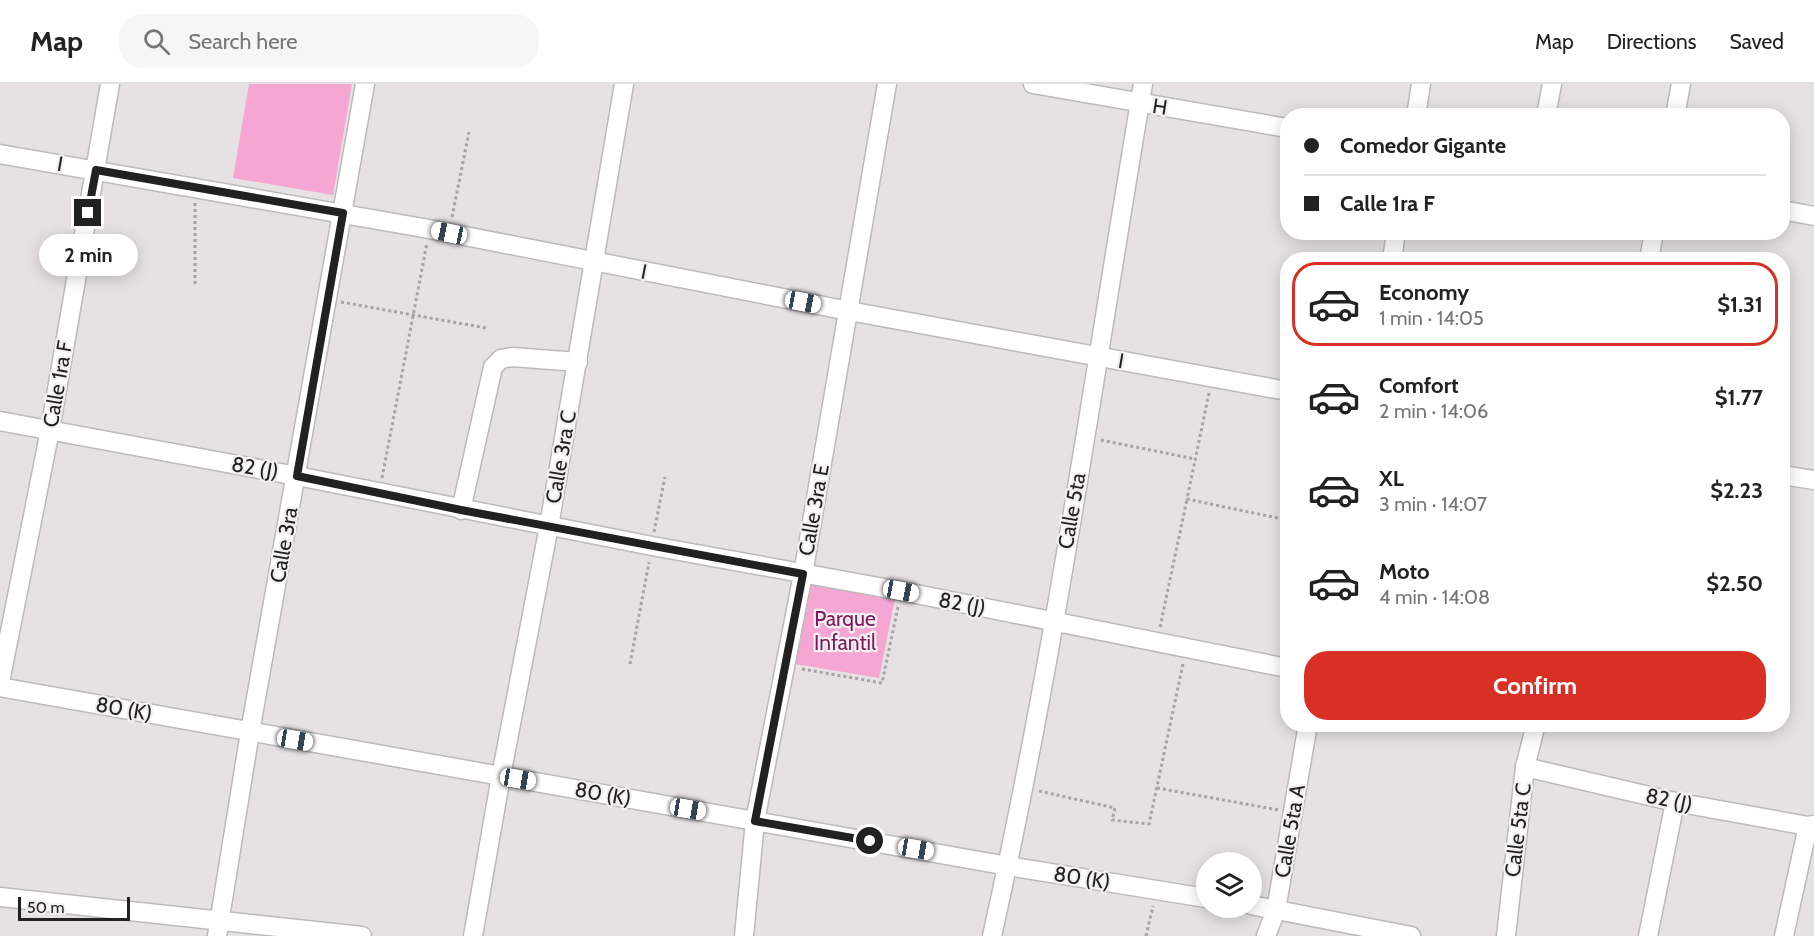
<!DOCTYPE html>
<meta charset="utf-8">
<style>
body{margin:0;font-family:Cabin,sans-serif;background:#f6f6f6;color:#222;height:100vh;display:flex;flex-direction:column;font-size:22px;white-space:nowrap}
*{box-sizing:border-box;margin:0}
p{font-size:20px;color:#767676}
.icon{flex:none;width:33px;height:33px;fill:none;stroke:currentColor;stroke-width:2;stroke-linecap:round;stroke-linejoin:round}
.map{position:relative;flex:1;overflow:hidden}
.panel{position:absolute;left:1280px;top:168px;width:510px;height:480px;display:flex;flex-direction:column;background:#fff;border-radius:24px;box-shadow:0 3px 15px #0003}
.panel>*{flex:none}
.guide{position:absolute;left:1280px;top:24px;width:510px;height:132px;border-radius:24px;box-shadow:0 3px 15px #0003;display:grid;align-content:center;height:132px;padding:0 24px;background:#fff}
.fabs{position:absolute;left:1196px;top:768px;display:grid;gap:12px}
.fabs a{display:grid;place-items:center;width:66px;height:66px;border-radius:50%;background:#fff;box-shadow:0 3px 15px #0003;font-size:30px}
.scale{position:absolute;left:18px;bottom:15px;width:112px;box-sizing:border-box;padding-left:6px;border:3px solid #222121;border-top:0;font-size:16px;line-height:21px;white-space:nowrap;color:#222121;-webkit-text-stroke:4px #f3f0f1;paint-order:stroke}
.end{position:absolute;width:27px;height:27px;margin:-14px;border:8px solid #222121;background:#fff;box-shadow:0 0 0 3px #fff}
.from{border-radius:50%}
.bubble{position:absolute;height:42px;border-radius:21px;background:#fff;box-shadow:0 3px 15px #0003;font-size:20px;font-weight:700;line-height:42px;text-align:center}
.car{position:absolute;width:18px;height:36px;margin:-18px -9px;border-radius:8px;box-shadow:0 0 4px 2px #0007;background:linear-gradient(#fff 24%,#345 0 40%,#fff 0 76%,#345 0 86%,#fff 0)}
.guide b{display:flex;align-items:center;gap:21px;height:57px;font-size:22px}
.guide b+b{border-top:2px solid #e0e0e0}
.guide i{width:15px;height:15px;background:#222}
ul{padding:10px 0 0;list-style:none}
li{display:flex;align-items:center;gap:18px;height:84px;margin:0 12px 9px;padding:0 12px;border:3px solid transparent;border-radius:24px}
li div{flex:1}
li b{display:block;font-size:22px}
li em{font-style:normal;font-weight:700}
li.on{border-color:#d93025}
li>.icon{width:54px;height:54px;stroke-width:1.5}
.button{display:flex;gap:12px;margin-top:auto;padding:12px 24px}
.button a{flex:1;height:69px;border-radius:24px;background:#d93025;color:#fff;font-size:24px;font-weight:700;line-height:69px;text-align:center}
header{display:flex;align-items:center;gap:36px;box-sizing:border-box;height:84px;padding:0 30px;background:#fff;border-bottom:2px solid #e0e0e0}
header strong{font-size:28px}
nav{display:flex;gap:33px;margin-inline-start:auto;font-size:21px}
.search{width:420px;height:54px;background:#f6f6f6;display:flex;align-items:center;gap:15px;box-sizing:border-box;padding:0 21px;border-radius:24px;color:#767676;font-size:22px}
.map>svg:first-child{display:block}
.green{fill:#f5a6d2}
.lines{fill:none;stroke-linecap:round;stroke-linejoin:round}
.minor-casing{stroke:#bcb9ba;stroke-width:21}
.path{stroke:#a6a3a4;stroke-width:3;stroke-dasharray:3 3;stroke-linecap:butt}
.minor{stroke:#fff;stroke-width:18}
.route{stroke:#222121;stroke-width:8}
.labels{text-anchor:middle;stroke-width:4.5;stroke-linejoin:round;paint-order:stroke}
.street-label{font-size:21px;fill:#222121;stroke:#f3f0f1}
.park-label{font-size:21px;fill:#7e175c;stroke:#f3f0f1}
</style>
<header>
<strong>Map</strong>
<div class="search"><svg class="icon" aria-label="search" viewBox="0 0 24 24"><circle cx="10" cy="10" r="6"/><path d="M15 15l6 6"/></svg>Search here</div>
<nav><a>Map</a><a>Directions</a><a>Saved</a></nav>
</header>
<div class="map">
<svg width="1814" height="852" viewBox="0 0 1814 852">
<rect width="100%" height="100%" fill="#e6e2e4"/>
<g class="green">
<polygon points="249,0 352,0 333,111 233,94"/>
<polygon points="808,500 895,514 879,594 795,580"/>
</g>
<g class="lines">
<defs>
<g id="minor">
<polyline points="1033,0 1287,44"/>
<polyline points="1416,32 1421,0"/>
<polyline points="1546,32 1552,0"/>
<polyline points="1675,32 1681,0"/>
<polyline points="0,70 429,145 849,227 1287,307"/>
<polyline points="1782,126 1814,132"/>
<polyline points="1392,176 1396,148"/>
<polyline points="1649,176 1654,148"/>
<polyline points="0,337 297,392 652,462 901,507 1287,584"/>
<polyline points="1782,391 1814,396"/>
<polyline points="461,426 493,283 501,275 512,273 578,278"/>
<polyline points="0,598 50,346 110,0"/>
<polyline points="0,603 1008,782 1206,814"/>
<polyline points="1525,683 1675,718 1808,742 1814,741"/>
<polyline points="0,813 362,852"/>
<polyline points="1251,821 1411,852"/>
<polyline points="217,852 250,648 365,0"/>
<polyline points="473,852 501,692 549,442 624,0"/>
<polyline points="744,852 755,737 803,490 887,0"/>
<path d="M992,852C1055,571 1095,284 1143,0"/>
<polyline points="1266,852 1276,826 1308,640"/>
<polyline points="1506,852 1525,683 1536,640"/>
<polyline points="1648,852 1675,718"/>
<polyline points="1784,852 1808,742"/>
</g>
</defs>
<use href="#minor" class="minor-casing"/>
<g class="path">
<polyline points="195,119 195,202"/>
<polyline points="452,133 469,48"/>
<polyline points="341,218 486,244"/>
<polyline points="1209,309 1187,415 1287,436"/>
<polyline points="1101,356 1195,375"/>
<polyline points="382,394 427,159"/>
<polyline points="654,448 665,393"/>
<polyline points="1160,543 1187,415"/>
<polyline points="630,580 649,478"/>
<polyline points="802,585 882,599 898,523"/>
<polyline points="1157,704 1279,726"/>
<polyline points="1039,707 1115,724 1112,736 1149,740 1183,580"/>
<polyline points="1146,852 1153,822"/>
</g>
<use href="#minor" class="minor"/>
</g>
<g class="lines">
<polyline class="route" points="88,129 96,86 343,129 297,392 461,426 803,490 755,737 870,757"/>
</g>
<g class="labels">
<g class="street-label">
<text transform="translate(1160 23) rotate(9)" y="7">H</text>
<text transform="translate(60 80) rotate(10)" y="7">I</text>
<text transform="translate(644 188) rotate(11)" y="7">I</text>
<text transform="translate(1121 277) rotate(10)" y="7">I</text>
<text transform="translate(58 300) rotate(-80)" y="7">Calle 1ra F</text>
<text transform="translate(561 373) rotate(-80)" y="7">Calle 3ra C</text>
<text transform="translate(255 384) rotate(10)" y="7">82 (J)</text>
<text transform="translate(814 426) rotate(-80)" y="7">Calle 3ra E</text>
<text transform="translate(1072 427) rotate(-80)" y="7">Calle 5ta</text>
<text transform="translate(284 461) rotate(-80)" y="7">Calle 3ra</text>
<text transform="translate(962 520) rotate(11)" y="7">82 (J)</text>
<text transform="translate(124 625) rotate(10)" y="7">80 (K)</text>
<text transform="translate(603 710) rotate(10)" y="7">80 (K)</text>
<text transform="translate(1669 716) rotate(12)" y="7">82 (J)</text>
<text transform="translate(1518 746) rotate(-83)" y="7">Calle 5ta C</text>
<text transform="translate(1290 747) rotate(-80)" y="7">Calle 5ta A</text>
<text transform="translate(1082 794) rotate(9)" y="7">80 (K)</text>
</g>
<g class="park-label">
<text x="845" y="542">Parque<tspan x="845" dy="24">Infantil</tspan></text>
</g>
</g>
</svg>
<div class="fabs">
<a><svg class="icon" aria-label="layers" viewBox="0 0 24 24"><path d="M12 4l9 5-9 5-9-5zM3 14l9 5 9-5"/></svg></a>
</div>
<div class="scale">50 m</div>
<i class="end from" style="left:870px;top:757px"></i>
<i class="end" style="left:88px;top:129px"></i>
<div class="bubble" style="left:39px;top:150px;width:99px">2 min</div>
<i class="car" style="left:449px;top:149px;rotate:282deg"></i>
<i class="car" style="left:803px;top:218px;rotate:101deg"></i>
<i class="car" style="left:901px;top:507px;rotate:101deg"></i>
<i class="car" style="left:295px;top:656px;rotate:100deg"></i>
<i class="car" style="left:518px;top:695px;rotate:100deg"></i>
<i class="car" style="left:688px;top:725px;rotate:100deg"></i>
<i class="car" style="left:916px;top:765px;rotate:100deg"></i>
<div class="guide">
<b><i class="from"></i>Comedor Gigante</b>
<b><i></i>Calle 1ra F</b>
</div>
<section class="panel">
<ul>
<li class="on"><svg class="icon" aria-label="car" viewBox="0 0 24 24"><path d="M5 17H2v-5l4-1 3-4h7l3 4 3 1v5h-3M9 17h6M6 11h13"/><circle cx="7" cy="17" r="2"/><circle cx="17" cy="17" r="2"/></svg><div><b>Economy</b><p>1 min · 14:05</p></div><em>$1.31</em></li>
<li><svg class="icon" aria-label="car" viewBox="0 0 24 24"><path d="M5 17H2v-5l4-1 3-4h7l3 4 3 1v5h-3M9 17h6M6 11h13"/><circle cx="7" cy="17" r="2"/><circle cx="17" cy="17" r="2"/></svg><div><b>Comfort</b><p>2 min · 14:06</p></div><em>$1.77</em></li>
<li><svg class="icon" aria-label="car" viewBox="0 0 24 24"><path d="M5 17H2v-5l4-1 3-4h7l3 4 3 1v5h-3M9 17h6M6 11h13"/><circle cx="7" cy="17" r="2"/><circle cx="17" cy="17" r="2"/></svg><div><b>XL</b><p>3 min · 14:07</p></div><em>$2.23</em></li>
<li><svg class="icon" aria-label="car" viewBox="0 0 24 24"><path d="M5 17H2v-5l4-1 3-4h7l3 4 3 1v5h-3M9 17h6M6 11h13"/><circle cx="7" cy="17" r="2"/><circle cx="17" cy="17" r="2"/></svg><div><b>Moto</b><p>4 min · 14:08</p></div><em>$2.50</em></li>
</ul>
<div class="button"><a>Confirm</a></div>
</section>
</div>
